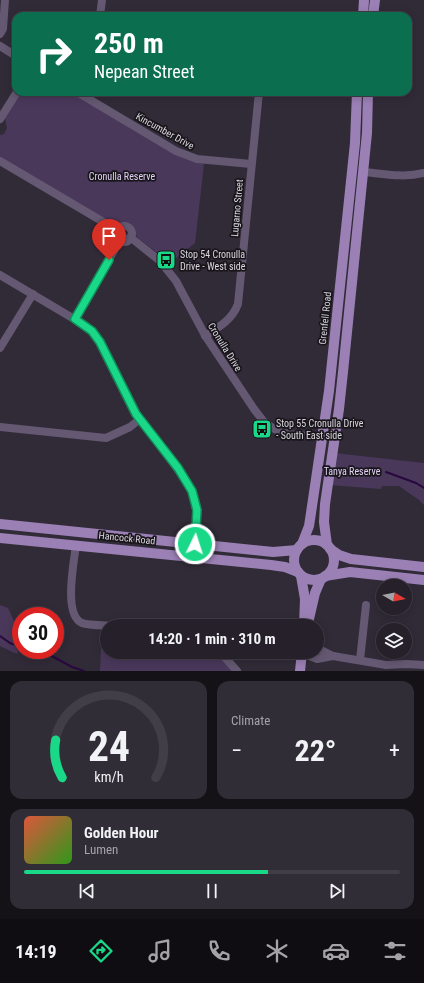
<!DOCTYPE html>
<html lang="en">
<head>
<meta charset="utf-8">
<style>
  :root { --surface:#25202a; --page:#312d36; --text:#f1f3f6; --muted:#a3a3a8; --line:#423e47; --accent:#19d989 }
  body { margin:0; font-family:"Roboto Condensed",sans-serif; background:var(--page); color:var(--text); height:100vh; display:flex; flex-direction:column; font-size:15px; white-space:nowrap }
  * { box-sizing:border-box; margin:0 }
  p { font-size:13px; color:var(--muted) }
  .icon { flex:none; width:22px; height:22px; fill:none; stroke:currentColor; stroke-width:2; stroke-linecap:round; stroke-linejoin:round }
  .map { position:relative; height:671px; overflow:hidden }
  .drawer { display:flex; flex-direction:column; gap:10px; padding:10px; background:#141217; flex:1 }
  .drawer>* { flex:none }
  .hud { position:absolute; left:12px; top:12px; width:400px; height:84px; border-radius:12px; box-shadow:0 2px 10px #0003,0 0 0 1px var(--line); background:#0b6e4f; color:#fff; overflow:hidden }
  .needle { width:26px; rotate:99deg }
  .tools { position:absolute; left:376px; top:579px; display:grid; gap:8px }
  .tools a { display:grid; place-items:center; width:36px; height:36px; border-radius:50%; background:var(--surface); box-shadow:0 2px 10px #0003,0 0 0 1px var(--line); font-size:20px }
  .speed { position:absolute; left:12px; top:607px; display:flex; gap:8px; font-size:20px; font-weight:700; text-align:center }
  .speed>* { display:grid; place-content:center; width:52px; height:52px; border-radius:50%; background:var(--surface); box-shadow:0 2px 10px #0003,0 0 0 1px var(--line); line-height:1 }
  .speed .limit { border:6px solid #d22; background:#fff; color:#111 }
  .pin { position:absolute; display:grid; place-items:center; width:34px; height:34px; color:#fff; margin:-41px -17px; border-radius:50% 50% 50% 0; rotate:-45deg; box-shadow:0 0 4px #0007 }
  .pin .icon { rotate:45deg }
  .me { position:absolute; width:44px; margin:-22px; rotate:4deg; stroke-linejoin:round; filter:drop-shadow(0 0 3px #0008) }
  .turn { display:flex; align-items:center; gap:14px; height:84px; padding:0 16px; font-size:18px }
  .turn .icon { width:52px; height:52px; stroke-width:2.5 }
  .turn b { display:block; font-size:28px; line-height:34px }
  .big { font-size:30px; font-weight:700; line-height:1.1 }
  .drawer .tile { flex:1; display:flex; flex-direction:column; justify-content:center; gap:6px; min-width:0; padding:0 14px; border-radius:12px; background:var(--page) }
  .drawer .dial { align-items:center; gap:0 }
  .dial svg { height:104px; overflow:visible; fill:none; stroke:var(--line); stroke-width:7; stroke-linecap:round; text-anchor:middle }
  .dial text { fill:var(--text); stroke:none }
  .song { display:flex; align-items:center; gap:12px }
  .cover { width:48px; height:48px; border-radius:6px; background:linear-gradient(135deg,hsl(10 70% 55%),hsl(110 70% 35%)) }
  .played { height:4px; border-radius:2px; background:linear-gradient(90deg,var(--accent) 65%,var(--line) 65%) }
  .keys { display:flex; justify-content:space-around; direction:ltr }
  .heat { display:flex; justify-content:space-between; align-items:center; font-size:22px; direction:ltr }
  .drawer .tiles { flex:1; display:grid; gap:10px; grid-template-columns:1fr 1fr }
  .tile:last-child { grid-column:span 2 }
  .trip { position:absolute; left:100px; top:619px; width:224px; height:40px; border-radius:20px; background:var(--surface); box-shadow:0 2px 10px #0003,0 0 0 1px var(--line); font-weight:700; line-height:40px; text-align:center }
  .menu { display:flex; height:64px; justify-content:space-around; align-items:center; background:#0f0d11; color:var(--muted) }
  .menu .icon { width:28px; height:28px }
  .menu .on { color:var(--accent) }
  .menu b { font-size:18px; color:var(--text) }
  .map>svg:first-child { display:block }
  .green { fill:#4a385b }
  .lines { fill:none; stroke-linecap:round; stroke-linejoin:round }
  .stream { stroke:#28083e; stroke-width:2 }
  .minor { stroke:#655872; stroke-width:8 }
  .major { stroke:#9b80b5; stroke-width:10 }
  .route-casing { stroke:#108d59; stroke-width:10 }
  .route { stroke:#19d989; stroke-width:7 }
  .labels { text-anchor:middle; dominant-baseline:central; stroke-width:3.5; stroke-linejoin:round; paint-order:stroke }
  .street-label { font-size:10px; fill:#dbd7df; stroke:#18151b }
  .park-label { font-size:10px; fill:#e2d1f4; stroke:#18151b }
  .poi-label { font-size:10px; fill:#dbd7df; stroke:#18151b; text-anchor:start }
</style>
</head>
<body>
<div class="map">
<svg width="424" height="671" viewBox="0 0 424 671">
  <rect width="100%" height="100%" fill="#312b38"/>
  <!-- green -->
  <g class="green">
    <path d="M 21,92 L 72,92 L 180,156 L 195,162 L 204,164 L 195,243 L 168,265 L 156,252 L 138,238 L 130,226 L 124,223 L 111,223 L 1,158 L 0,156 L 0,135 L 4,134 L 7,128 L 5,118 Z"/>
    <path d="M 334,453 L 424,463 L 424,505 L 419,500 L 399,486 L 382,486 L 381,489 L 329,485 Z"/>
    <path d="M 0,605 L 8,608 L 21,636 L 17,654 L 0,646 Z"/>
    <path d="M 102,627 L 107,628 L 107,652 L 216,652 L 233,671 L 100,671 Z"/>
  </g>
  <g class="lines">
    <!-- stream -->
    <g class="stream">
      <path d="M 386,472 L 416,483 L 424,488"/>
      <path d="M 0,636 L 10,643 L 21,647"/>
      <path d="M 28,650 L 50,655 L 72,667 L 84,671"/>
    </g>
    <!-- minor -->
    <g class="minor">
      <path d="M 100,16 L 102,0"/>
      <path d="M 0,34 L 3,29 L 5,0"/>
      <path d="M 0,46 L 16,56"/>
      <path d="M 77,92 L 176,151 L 197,159 L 251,164"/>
      <path d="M 0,119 L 17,92"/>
      <path d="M 0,161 L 117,230"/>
      <path d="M 364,172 C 384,174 404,178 424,173"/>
      <circle cx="124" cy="234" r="8"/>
      <path d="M 130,237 L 160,261 L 176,281 L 206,337 L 254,409 L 264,422 L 279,432 L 296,435 L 322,437"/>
      <path d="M 0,275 L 86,326 L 92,331 L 100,342 L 136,414 L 186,480 C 199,503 197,519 195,544"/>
      <path d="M 75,319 L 120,240"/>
      <path d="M 205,336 C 219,327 232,320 238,304 L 259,92"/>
      <path d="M 0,348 L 33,294"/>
      <path d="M 0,427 L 106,438 L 130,427 L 140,419"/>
      <path d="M 76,545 C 74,562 63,615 82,623 C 89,626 109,625 117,626"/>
      <path d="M 317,650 L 323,651 L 333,656 L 386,665 L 406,664 L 424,665"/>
      <path d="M 220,652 L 237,671"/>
      <path d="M 302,653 L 317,659 L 333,656"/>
      <path d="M 360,660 L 366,605"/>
    </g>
    <!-- major -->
    <g class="major">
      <path d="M 363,16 L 364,0"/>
      <path d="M 373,16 L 375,0"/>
      <path d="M 0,524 L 273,552 L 297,550"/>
      <path d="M 0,538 L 271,565 L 285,567 L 298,572"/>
      <circle cx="314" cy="560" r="20"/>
      <path d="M 302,544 L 309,526 L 311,513 L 329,391 L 355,143 L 357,92"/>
      <path d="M 327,545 L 324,522 L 325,504 L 339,409 L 343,372 L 367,133 L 368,92"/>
      <path d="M 330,549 L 339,555 L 351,559 L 424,567"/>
      <path d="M 301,576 L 305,599 L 304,626"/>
      <path d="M 325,576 L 350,572 L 424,580"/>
      <path d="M 308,623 L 315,593 L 321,579"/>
      <path d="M 300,671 L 302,652"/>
    </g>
  </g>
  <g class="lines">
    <!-- route casing -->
    <g class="route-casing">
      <path id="route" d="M 109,260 L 75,319 L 92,331 L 100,342 L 136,414 L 178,468 L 192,491 L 197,510 L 195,544"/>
    </g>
    <!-- route -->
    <use href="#route" class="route"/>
  </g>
  <!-- icons -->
  <defs>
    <g id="bus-square" transform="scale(1)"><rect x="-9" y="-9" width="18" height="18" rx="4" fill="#19d989" stroke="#18151b"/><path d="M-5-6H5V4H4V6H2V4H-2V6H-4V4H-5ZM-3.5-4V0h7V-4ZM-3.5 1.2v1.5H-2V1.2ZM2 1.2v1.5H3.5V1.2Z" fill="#111"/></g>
  </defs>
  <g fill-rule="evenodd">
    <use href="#bus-square" x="166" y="260"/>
    <use href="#bus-square" x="262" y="429"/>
  </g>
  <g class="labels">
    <!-- street labels -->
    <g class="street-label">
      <text transform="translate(165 131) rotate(29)">Kincumber Drive</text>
      <text transform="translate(237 208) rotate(-85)">Lugarno Street</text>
      <text transform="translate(325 318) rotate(-84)">Grenfell Road</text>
      <text transform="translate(225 347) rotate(58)">Cronulla Drive</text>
      <text transform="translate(127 538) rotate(6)">Hancock Road</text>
    </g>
    <!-- park labels -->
    <g class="park-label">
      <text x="122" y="176">Cronulla Reserve</text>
      <text x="352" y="471">Tanya Reserve</text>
    </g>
    <!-- poi labels -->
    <g class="poi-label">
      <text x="180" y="254">Stop 54 Cronulla<tspan x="180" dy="12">Drive - West side</tspan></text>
      <text x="276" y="423">Stop 55 Cronulla Drive<tspan x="276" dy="12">- South East side</tspan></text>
    </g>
  </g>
</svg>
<div class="tools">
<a><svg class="needle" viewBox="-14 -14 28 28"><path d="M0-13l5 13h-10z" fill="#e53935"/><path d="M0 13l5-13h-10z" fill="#a3a3a8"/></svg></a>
<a><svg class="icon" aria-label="layers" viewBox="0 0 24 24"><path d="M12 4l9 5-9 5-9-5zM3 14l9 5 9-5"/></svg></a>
</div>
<div class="speed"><div class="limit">30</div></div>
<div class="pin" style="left:109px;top:260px;background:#d93025"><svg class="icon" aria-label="arrive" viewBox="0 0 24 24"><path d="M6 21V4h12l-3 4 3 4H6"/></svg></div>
<svg class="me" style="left:195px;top:544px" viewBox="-20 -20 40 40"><circle r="17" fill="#19d989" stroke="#fff" stroke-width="3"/><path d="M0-11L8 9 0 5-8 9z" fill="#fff"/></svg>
<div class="trip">14:20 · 1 min · 310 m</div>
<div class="hud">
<div class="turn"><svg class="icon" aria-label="right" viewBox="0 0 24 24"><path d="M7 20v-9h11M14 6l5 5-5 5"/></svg><div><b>250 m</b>Nepean Street</div></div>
</div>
</div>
<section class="drawer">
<div class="tiles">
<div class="tile dial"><svg viewBox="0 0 100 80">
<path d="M14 69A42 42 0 1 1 86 69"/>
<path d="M14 69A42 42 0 0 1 9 40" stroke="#19d989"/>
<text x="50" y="56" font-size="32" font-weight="700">24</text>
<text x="50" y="72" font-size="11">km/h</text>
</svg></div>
<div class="tile"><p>Climate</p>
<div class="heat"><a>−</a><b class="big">22°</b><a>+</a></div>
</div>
<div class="tile">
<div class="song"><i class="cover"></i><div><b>Golden Hour</b><p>Lumen</p></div></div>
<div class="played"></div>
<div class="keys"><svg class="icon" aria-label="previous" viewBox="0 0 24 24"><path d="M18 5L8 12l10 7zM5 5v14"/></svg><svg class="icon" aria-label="pause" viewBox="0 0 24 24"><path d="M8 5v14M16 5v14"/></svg><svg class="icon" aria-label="next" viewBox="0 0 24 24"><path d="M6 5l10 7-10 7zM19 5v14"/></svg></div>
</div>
</div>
</section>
<nav class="menu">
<b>14:19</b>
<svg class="icon on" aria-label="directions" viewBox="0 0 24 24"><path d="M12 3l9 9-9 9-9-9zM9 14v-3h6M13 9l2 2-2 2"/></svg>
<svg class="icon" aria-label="music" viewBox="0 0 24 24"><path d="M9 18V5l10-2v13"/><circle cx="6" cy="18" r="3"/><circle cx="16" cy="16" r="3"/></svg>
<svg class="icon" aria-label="phone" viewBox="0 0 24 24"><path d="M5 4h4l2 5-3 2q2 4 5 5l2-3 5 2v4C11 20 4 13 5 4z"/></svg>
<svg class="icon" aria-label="climate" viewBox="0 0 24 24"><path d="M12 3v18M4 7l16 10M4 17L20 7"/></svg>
<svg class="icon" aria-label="car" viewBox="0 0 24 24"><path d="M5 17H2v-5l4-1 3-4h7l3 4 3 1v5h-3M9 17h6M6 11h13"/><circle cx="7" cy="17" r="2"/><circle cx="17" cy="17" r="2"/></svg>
<svg class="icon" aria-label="filters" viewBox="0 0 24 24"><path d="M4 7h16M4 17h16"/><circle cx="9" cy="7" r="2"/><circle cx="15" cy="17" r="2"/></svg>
</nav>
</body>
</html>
